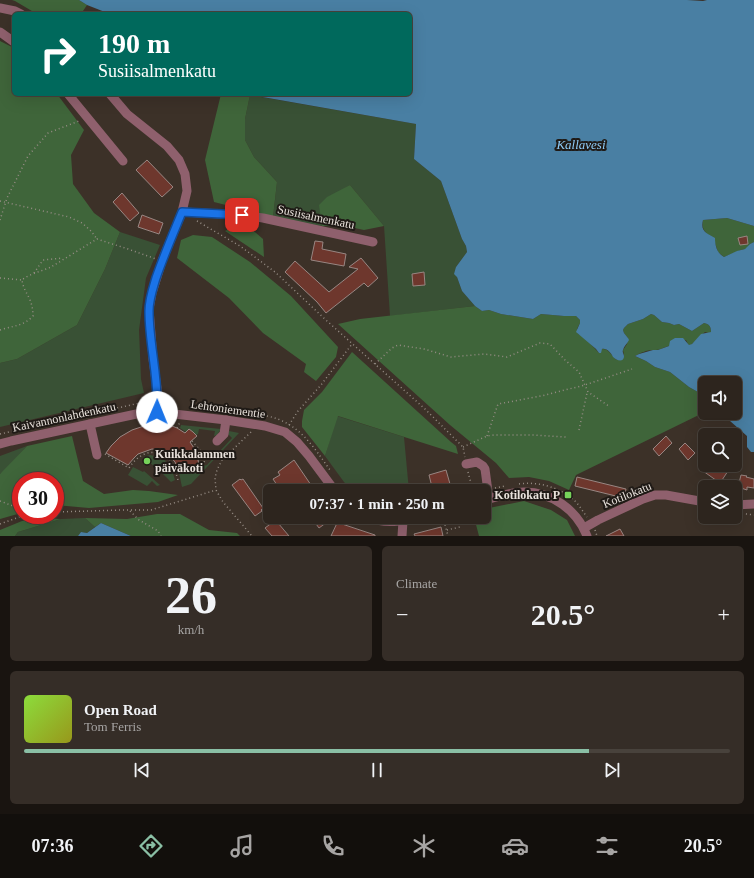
<!DOCTYPE html>
<html lang="en">
<head>
<meta charset="utf-8">
<style>
  :root { --surface:#2d251e; --page:#352d27; --text:#f1f3f6; --muted:#a7a5a4; --line:#48423c; --accent:#8abfa5 }
  body { margin:0; font-family:Georgia,serif; background:var(--page); color:var(--text); height:100vh; display:flex; flex-direction:column; font-size:15px; white-space:nowrap }
  * { box-sizing:border-box; margin:0 }
  p { font-size:13px; color:var(--muted) }
  .icon { flex:none; width:22px; height:22px; fill:none; stroke:currentColor; stroke-width:2; stroke-linecap:round; stroke-linejoin:round }
  .map { position:relative; height:536px; overflow:hidden }
  .panel { display:flex; flex-direction:column; gap:10px; padding:10px; background:#191410; flex:1 }
  .panel>* { flex:none }
  .hud { position:absolute; left:12px; top:12px; width:400px; height:84px; border-radius:6px; box-shadow:0 4px 16px #0002,0 0 0 1px var(--line); background:#00695c; color:#fff; overflow:hidden }
  .controls { position:absolute; left:698px; top:376px; display:grid; gap:8px }
  .controls a { display:grid; place-items:center; width:44px; height:44px; border-radius:6px; background:var(--surface); box-shadow:0 4px 16px #0002,0 0 0 1px var(--line); font-size:20px }
  .speed { position:absolute; left:12px; top:472px; display:flex; gap:8px; font-size:20px; font-weight:700; text-align:center }
  .speed>* { display:grid; place-content:center; width:52px; height:52px; border-radius:50%; background:var(--surface); box-shadow:0 4px 16px #0002,0 0 0 1px var(--line); line-height:1 }
  .speed .limit { border:6px solid #d22; background:#fff; color:#111 }
  .pin { position:absolute; display:grid; place-items:center; width:34px; height:34px; color:#fff; margin:-17px; border-radius:8px; box-shadow:0 2px 6px #0006 }
  .me { position:absolute; width:44px; margin:-22px; rotate:1deg; stroke-linejoin:round; filter:drop-shadow(0 0 3px #0008) }
  .turn { display:flex; align-items:center; gap:14px; height:84px; padding:0 20px; font-size:18px }
  .turn .icon { width:52px; height:52px; stroke-width:2.5 }
  .turn b { display:block; font-size:28px; line-height:34px }
  .big { font-size:30px; font-weight:700; line-height:1.1 }
  .panel .card { flex:1; display:flex; flex-direction:column; justify-content:center; gap:6px; min-width:0; padding:0 14px; border-radius:6px; background:var(--page) }
  .panel .dial { align-items:center; gap:0 }
  .dial b { font-size:52px; line-height:1 }
  .song { display:flex; align-items:center; gap:12px }
  .cover { width:48px; height:48px; border-radius:6px; background:linear-gradient(135deg,hsl(90 70% 55%),hsl(60 70% 35%)) }
  .played { height:4px; border-radius:2px; background:linear-gradient(90deg,var(--accent) 80%,var(--line) 80%) }
  .keys { display:flex; justify-content:space-around; direction:ltr }
  .heat { display:flex; justify-content:space-between; align-items:center; font-size:22px; direction:ltr }
  .panel .tiles { flex:1; display:grid; gap:10px; grid-template-columns:1fr 1fr }
  .card:last-child { grid-column:span 2 }
  .trip { position:absolute; left:263px; top:484px; width:228px; height:40px; border-radius:6px; background:var(--surface); box-shadow:0 4px 16px #0002,0 0 0 1px var(--line); font-weight:700; line-height:40px; text-align:center }
  .dock { display:flex; height:64px; justify-content:space-around; align-items:center; background:#120f0c; color:var(--muted) }
  .dock .icon { width:28px; height:28px }
  .dock .selected { color:var(--accent) }
  .dock b { font-size:18px; color:var(--text) }
  .map>svg:first-child { display:block }
  .green { fill:#395135 }
  .forest { fill:#3f653a }
  .water { fill:#497fa3 }
  .building { fill:#6e372d; stroke:#988682 }
  .lines { fill:none; stroke-linecap:round; stroke-linejoin:round }
  .path { stroke:#968d85; stroke-width:1.5; stroke-dasharray:1 3; stroke-linecap:butt }
  .minor { stroke:#8f606d; stroke-width:9 }
  .route-casing { stroke:#114b97; stroke-width:10 }
  .route { stroke:#1a73e8; stroke-width:7 }
  .poi-dot { fill:#76d25a; stroke:#1f1a16; stroke-width:1.5 }
  .labels { text-anchor:middle; dominant-baseline:central; stroke-width:4; stroke-linejoin:round; paint-order:stroke }
  .street-label { font-size:12px; fill:#e9e2dc; stroke:#1f1a16 }
  .poi-label { font-size:12px; font-weight:bold; fill:#e9e2dc; stroke:#1f1a16; text-anchor:start }
  .water-label { font-size:13px; font-style:italic; fill:#8ecbf7; stroke:#1f1a16 }
</style>
</head>
<body>
<div class="map">
<svg width="754" height="536" viewBox="0 0 754 536">
  <rect width="100%" height="100%" fill="#3c3128"/>
  <!-- green -->
  <g class="green">
    <path d="M 250,95 L 416,124 L 414,159 L 441,181 L 462,239 L 466,246 L 467,252 L 456,267 L 457,277 L 462,291 L 475,306 L 390,316 L 384,226 L 350,185 L 320,205 L 322,226 L 311,225 L 273,217 L 277,182 L 254,157 L 245,140 L 245,119 Z"/>
    <path d="M 120,232 L 160,245 L 146,278 L 139,330 L 141,379 L 144,393 L 0,427 L 0,363 L 17,359 L 77,325 L 105,269 Z"/>
    <path d="M 337,416 L 404,437 L 409,491 L 353,491 L 344,482 L 325,456 Z"/>
    <path d="M 181,425 L 221,429 L 217,435 L 214,436 L 215,431 L 199,429 L 198,434 L 196,435 L 189,429 L 186,432 L 180,428 Z"/>
    <path d="M 229,431 L 239,433 L 191,484 L 182,487 L 179,473 L 207,465 L 232,438 L 228,434 Z"/>
    <path d="M 27,446 L 4,471 L 0,474 L 0,456 Z"/>
    <path d="M 150,455 L 159,457 L 166,461 L 158,470 L 144,457 Z"/>
    <path d="M 169,464 L 171,467 L 175,480 L 171,482 L 160,471 Z"/>
    <path d="M 133,467 L 143,472 L 144,471 L 160,485 L 157,486 L 152,481 L 147,486 L 128,475 Z"/>
    <path d="M 85,518 L 95,527 L 87,533 L 81,532 L 78,536 L 15,536 L 18,532 L 61,519 Z"/>
  </g>
  <!-- forest -->
  <g class="forest">
    <path d="M 12,0 L 79,0 L 87,5 L 81,14 L 37,14 L 15,1 Z"/>
    <path d="M 0,41 L 14,48 L 14,94 L 57,94 L 84,130 L 71,155 L 73,184 L 94,213 L 120,232 L 105,269 L 77,325 L 17,359 L 0,363 Z"/>
    <path d="M 221,94 L 250,95 L 245,119 L 245,140 L 254,157 L 277,182 L 273,217 L 214,202 L 205,160 Z"/>
    <path d="M 350,185 L 384,226 L 364,230 L 345,226 L 322,226 L 319,205 L 327,197 Z"/>
    <path d="M 727,218 L 754,226 L 754,242 L 750,244 L 747,248 L 745,249 L 741,250 L 724,257 L 718,252 L 713,237 C 705,234 701,228 703,220 Z"/>
    <path d="M 240,224 L 249,227 L 263,239 L 264,257 L 225,231 Z"/>
    <path d="M 193,235 L 212,237 L 250,262 L 291,296 L 338,347 L 336,357 L 316,381 L 304,372 L 306,364 L 263,333 L 229,298 L 177,258 L 181,240 Z"/>
    <path d="M 475,306 L 482,311 L 489,310 L 501,314 L 533,319 L 541,314 L 564,316 L 576,316 L 580,320 L 580,323 L 577,329 L 578,334 L 582,335 L 599,353 L 602,349 C 609,348 612,357 617,360 L 624,355 L 623,350 L 627,344 L 628,338 L 624,333 L 623,330 L 624,328 L 628,324 L 643,319 L 651,314 L 654,315 L 662,322 L 669,323 L 674,325 L 679,324 L 692,331 L 704,323 C 709,324 711,326 711,332 L 709,333 L 705,332 L 692,344 L 689,346 L 686,340 L 663,348 C 659,350 657,350 653,350 C 647,350 640,353 635,356 L 637,357 L 646,361 L 655,367 L 670,372 L 689,387 L 705,396 L 705,412 L 576,475 L 569,490 L 549,481 L 529,477 L 509,478 L 496,463 L 450,425 L 338,324 L 360,319 Z"/>
    <path d="M 352,352 L 451,442 L 456,446 L 458,454 L 338,416 L 325,456 L 302,427 L 302,421 L 304,410 L 322,392 Z"/>
    <path d="M 72,436 L 83,481 L 104,494 L 133,490 L 149,491 L 178,495 L 158,502 L 89,508 L 55,505 L 55,481 L 21,481 L 21,513 L 0,519 L 0,474 L 27,446 Z"/>
    <path d="M 524,501 L 551,510 L 567,520 L 575,536 L 479,536 L 474,517 L 484,517 L 484,509 Z"/>
    <path d="M 157,514 L 180,514 L 209,530 L 237,533 L 240,536 L 131,536 L 101,523 L 95,527 L 85,518 L 127,519 Z"/>
    <path d="M 40,518 L 61,519 L 18,532 L 15,536 L 0,536 L 0,530 L 22,521 Z"/>
  </g>
  <!-- water -->
  <g class="water">
    <path d="M 79,0 L 687,0 L 703,1 L 707,0 L 754,0 L 754,226 L 727,218 L 703,220 C 700,232 707,233 715,238 C 715,246 717,253 724,257 L 737,251 L 745,249 L 750,244 L 754,242 L 754,452 L 751,452 L 747,447 L 747,436 L 721,413 L 735,413 L 735,383 L 705,383 L 705,396 L 689,387 L 670,372 L 655,367 L 646,361 L 635,356 L 639,354 L 653,350 L 658,350 L 669,346 L 670,341 L 675,338 L 683,338 L 689,345 L 692,344 L 701,334 L 711,332 C 711,326 709,324 704,323 L 692,331 L 679,324 L 674,325 L 669,323 L 662,322 L 654,315 L 651,314 L 643,319 L 628,324 L 624,328 L 623,330 L 624,333 L 628,338 L 629,340 C 627,344 624,346 623,350 C 622,353 624,353 624,357 C 623,363 616,360 613,357 C 611,353 607,348 602,349 L 601,353 L 599,353 L 596,349 L 576,332 L 580,323 L 580,320 L 576,316 L 564,316 L 541,314 L 533,319 L 501,314 L 489,310 L 482,311 L 475,306 L 462,291 L 457,277 L 454,274 L 456,267 L 467,252 L 466,246 L 462,239 L 441,181 L 414,159 L 416,124 L 246,94 L 410,94 L 410,14 L 110,14 L 87,5 Z"/>
    <path d="M 101,523 L 131,536 L 78,536 L 81,532 L 87,533 Z"/>
  </g>
  <!-- building -->
  <g class="building">
    <path d="M 147,160 L 173,187 L 162,197 L 136,170 Z"/>
    <path d="M 122,193 L 139,213 L 130,221 L 113,202 Z"/>
    <path d="M 142,215 L 163,223 L 159,234 L 138,227 Z"/>
    <path d="M 747,236 L 748,244 L 740,245 L 738,238 Z"/>
    <path d="M 315,241 L 323,242 L 322,249 L 346,254 L 344,266 L 311,260 Z"/>
    <path d="M 361,258 L 378,278 L 368,287 L 364,283 L 326,313 L 317,302 L 285,272 L 295,261 L 329,292 L 358,269 L 349,267 Z"/>
    <path d="M 424,272 L 425,285 L 413,286 L 412,274 Z"/>
    <path d="M 144,423 L 172,426 L 177,428 L 185,433 L 189,429 L 193,432 L 197,436 L 190,442 L 198,454 L 200,459 L 198,460 L 199,465 L 179,471 L 175,462 L 168,454 L 160,450 L 152,449 L 138,454 L 134,458 L 128,465 L 106,453 L 111,446 L 120,437 L 132,430 L 144,426 Z"/>
    <path d="M 666,436 L 672,443 L 659,456 L 653,449 Z"/>
    <path d="M 685,443 L 695,453 L 688,460 L 679,449 Z"/>
    <path d="M 294,460 L 311,485 L 302,491 L 294,491 L 290,485 L 282,491 L 281,491 L 273,479 L 280,475 L 278,472 Z"/>
    <path d="M 708,465 L 732,465 L 720,483 L 703,471 Z"/>
    <path d="M 446,470 L 452,491 L 433,491 L 429,475 Z"/>
    <path d="M 741,475 L 747,476 L 746,477 L 754,479 L 754,488 L 747,487 L 747,490 L 738,487 Z"/>
    <path d="M 577,477 L 626,489 L 624,498 L 575,486 Z"/>
    <path d="M 240,479 L 241,480 L 243,479 L 263,508 L 261,510 L 262,511 L 255,516 L 232,485 Z"/>
    <path d="M 311,517 L 334,517 L 319,528 Z"/>
    <path d="M 338,521 L 343,523 L 342,524 L 375,535 L 375,536 L 331,536 Z"/>
    <path d="M 273,522 L 276,525 L 278,523 L 289,536 L 272,536 L 265,528 Z"/>
    <path d="M 441,527 L 443,536 L 415,536 L 414,534 Z"/>
    <path d="M 620,529 L 624,536 L 606,536 Z"/>
  </g>
  <g class="lines">
    <!-- path -->
    <g class="path">
      <path d="M 0,201 L 69,217 L 82,223 L 91,231 L 97,239"/>
      <path d="M 0,220 L 7,198 L 28,156 L 48,133 L 79,121"/>
      <path d="M 197,221 L 240,246 L 275,272 L 327,321 L 425,409 L 463,447 L 465,457"/>
      <path d="M 34,273 L 43,260 L 63,258"/>
      <path d="M 0,278 L 22,280"/>
      <path d="M 0,330 C 12,326 24,326 33,316 C 33,310 32,305 30,300 C 27,293 23,288 22,280 C 29,274 42,271 51,267 C 66,258 82,248 97,239 L 128,249 L 156,259"/>
      <path d="M 375,364 L 392,348 L 398,345 L 424,349 L 451,357 L 484,354 L 507,357 L 540,343 L 550,344 L 565,360 L 579,372 L 588,392 L 610,407"/>
      <path d="M 165,401 L 172,405"/>
      <path d="M 140,403 L 149,400"/>
      <path d="M 239,413 C 248,414 258,414 267,416 C 298,422 313,446 330,470"/>
      <path d="M 289,425 L 298,411 L 321,385 L 352,344"/>
      <path d="M 177,428 L 180,422"/>
      <path d="M 579,430 L 587,393"/>
      <path d="M 251,432 L 222,460 L 217,470 L 215,478 L 216,490 L 223,502 L 252,536"/>
      <path d="M 0,434 L 140,403 L 140,406"/>
      <path d="M 487,436 L 498,404 L 541,396 L 585,385 L 632,369"/>
      <path d="M 463,447 L 487,436 L 494,435 L 534,435 L 566,437"/>
      <path d="M 105,454 L 129,468 C 147,441 171,452 178,480"/>
      <path d="M 176,472 L 205,464 L 200,450 L 192,441"/>
      <path d="M 468,472 L 473,491"/>
      <path d="M 519,484 C 539,481 561,488 575,501 C 580,506 583,512 587,517"/>
      <path d="M 342,486 L 346,491"/>
      <path d="M 495,488 L 505,486"/>
      <path d="M 0,501 L 21,509"/>
      <path d="M 130,511 L 139,520 L 158,531 L 161,536"/>
      <path d="M 55,512 L 122,510 L 151,510 L 216,490"/>
      <path d="M 738,513 L 754,515"/>
      <path d="M 443,517 L 448,536"/>
      <path d="M 0,524 L 25,515"/>
      <path d="M 447,530 L 460,527"/>
      <path d="M 595,530 L 597,536"/>
    </g>
    <!-- minor -->
    <g class="minor">
      <path d="M 0,8 L 15,11 L 21,14"/>
      <path d="M 0,32 L 14,42"/>
      <path d="M 68,94 L 123,161"/>
      <path d="M 110,94 L 127,114 L 167,146 L 179,160 L 185,174 L 187,191 L 182,212 L 162,261 L 152,293 L 149,309 L 153,359 L 157,388 L 157,412"/>
      <path d="M 182,212 L 242,215 L 263,218 L 373,242"/>
      <path d="M 90,424 L 97,455"/>
      <path d="M 217,441 L 224,434 L 226,420"/>
      <path d="M 0,444 L 11,441 L 141,413 L 157,412 L 226,420 L 265,426 L 285,432 L 297,442 L 309,456 L 335,491"/>
      <path d="M 466,464 L 477,462 L 483,466 L 485,469 L 489,499"/>
      <path d="M 484,500 C 497,497 511,492 524,492 C 552,492 577,510 587,536"/>
      <path d="M 735,505 L 754,504"/>
      <path d="M 368,517 C 385,525 403,521 421,517"/>
      <path d="M 584,528 L 598,520 L 643,499 L 655,495 L 666,495 L 705,502"/>
      <path d="M 402,536 L 403,521"/>
    </g>
  </g>
  <g class="lines">
    <!-- route casing -->
    <g class="route-casing">
      <path id="route" d="M 157,412 C 159,378 149,345 149,311 C 149,299 153,288 156,278 C 164,255 173,234 182,212 L 242,215"/>
    </g>
    <!-- route -->
    <use href="#route" class="route"/>
  </g>
  <!-- markers -->
  <g class="poi-dot">
    <circle cx="147" cy="461" r="4"/>
    <rect x="564" y="491" width="8" height="8" rx="2"/>
  </g>
  <g class="labels">
    <!-- street labels -->
    <g class="street-label">
      <text transform="translate(316 217) rotate(12)">Susiisalmenkatu</text>
      <text transform="translate(228 409) rotate(8)">Lehtoniementie</text>
      <text transform="translate(64 417) rotate(-12)">Kaivannonlahdenkatu</text>
      <text transform="translate(627 495) rotate(-22)">Kotilokatu</text>
    </g>
    <!-- poi labels -->
    <g class="poi-label">
      <text x="155" y="454">Kuikkalammen<tspan x="155" dy="14">päiväkoti</tspan></text>
      <text x="560" y="495" text-anchor="end">Kotilokatu P</text>
    </g>
    <!-- water labels -->
    <g class="water-label">
      <text x="581" y="144">Kallavesi</text>
    </g>
  </g>
</svg>
<div class="controls">
<a><svg class="icon" aria-label="sound" viewBox="0 0 24 24"><path d="M4 9h4l5-4v14l-5-4H4zM17 9q2 3 0 6"/></svg></a>
<a><svg class="icon" aria-label="search" viewBox="0 0 24 24"><circle cx="10" cy="10" r="6"/><path d="M15 15l6 6"/></svg></a>
<a><svg class="icon" aria-label="layers" viewBox="0 0 24 24"><path d="M12 4l9 5-9 5-9-5zM3 14l9 5 9-5"/></svg></a>
</div>
<div class="speed"><div class="limit">30</div></div>
<div class="pin" style="left:242px;top:215px;background:#d93025"><svg class="icon" aria-label="arrive" viewBox="0 0 24 24"><path d="M6 21V4h12l-3 4 3 4H6"/></svg></div>
<svg class="me" style="left:157px;top:412px" viewBox="-20 -20 40 40"><circle r="19" fill="#fff"/><path d="M0-13L10 11 0 6-10 11z" fill="#1a73e8"/></svg>
<div class="trip">07:37 · 1 min · 250 m</div>
<div class="hud">
<div class="turn"><svg class="icon" aria-label="right" viewBox="0 0 24 24"><path d="M7 20v-9h11M14 6l5 5-5 5"/></svg><div><b>190 m</b>Susiisalmenkatu</div></div>
</div>
</div>
<section class="panel">
<div class="tiles">
<div class="card dial"><b>26</b><p>km/h</p></div>
<div class="card"><p>Climate</p>
<div class="heat"><a>−</a><b class="big">20.5°</b><a>+</a></div>
</div>
<div class="card">
<div class="song"><i class="cover"></i><div><b>Open Road</b><p>Tom Ferris</p></div></div>
<div class="played"></div>
<div class="keys"><svg class="icon" aria-label="previous" viewBox="0 0 24 24"><path d="M18 5L8 12l10 7zM5 5v14"/></svg><svg class="icon" aria-label="pause" viewBox="0 0 24 24"><path d="M8 5v14M16 5v14"/></svg><svg class="icon" aria-label="next" viewBox="0 0 24 24"><path d="M6 5l10 7-10 7zM19 5v14"/></svg></div>
</div>
</div>
</section>
<nav class="dock">
<b>07:36</b>
<svg class="icon selected" aria-label="directions" viewBox="0 0 24 24"><path d="M12 3l9 9-9 9-9-9zM9 14v-3h6M13 9l2 2-2 2"/></svg>
<svg class="icon" aria-label="music" viewBox="0 0 24 24"><path d="M9 18V5l10-2v13"/><circle cx="6" cy="18" r="3"/><circle cx="16" cy="16" r="3"/></svg>
<svg class="icon" aria-label="phone" viewBox="0 0 24 24"><path d="M5 4h4l2 5-3 2q2 4 5 5l2-3 5 2v4C11 20 4 13 5 4z"/></svg>
<svg class="icon" aria-label="climate" viewBox="0 0 24 24"><path d="M12 3v18M4 7l16 10M4 17L20 7"/></svg>
<svg class="icon" aria-label="car" viewBox="0 0 24 24"><path d="M5 17H2v-5l4-1 3-4h7l3 4 3 1v5h-3M9 17h6M6 11h13"/><circle cx="7" cy="17" r="2"/><circle cx="17" cy="17" r="2"/></svg>
<svg class="icon" aria-label="filters" viewBox="0 0 24 24"><path d="M4 7h16M4 17h16"/><circle cx="9" cy="7" r="2"/><circle cx="15" cy="17" r="2"/></svg>
<b>20.5°</b>
</nav>
</body>
</html>
